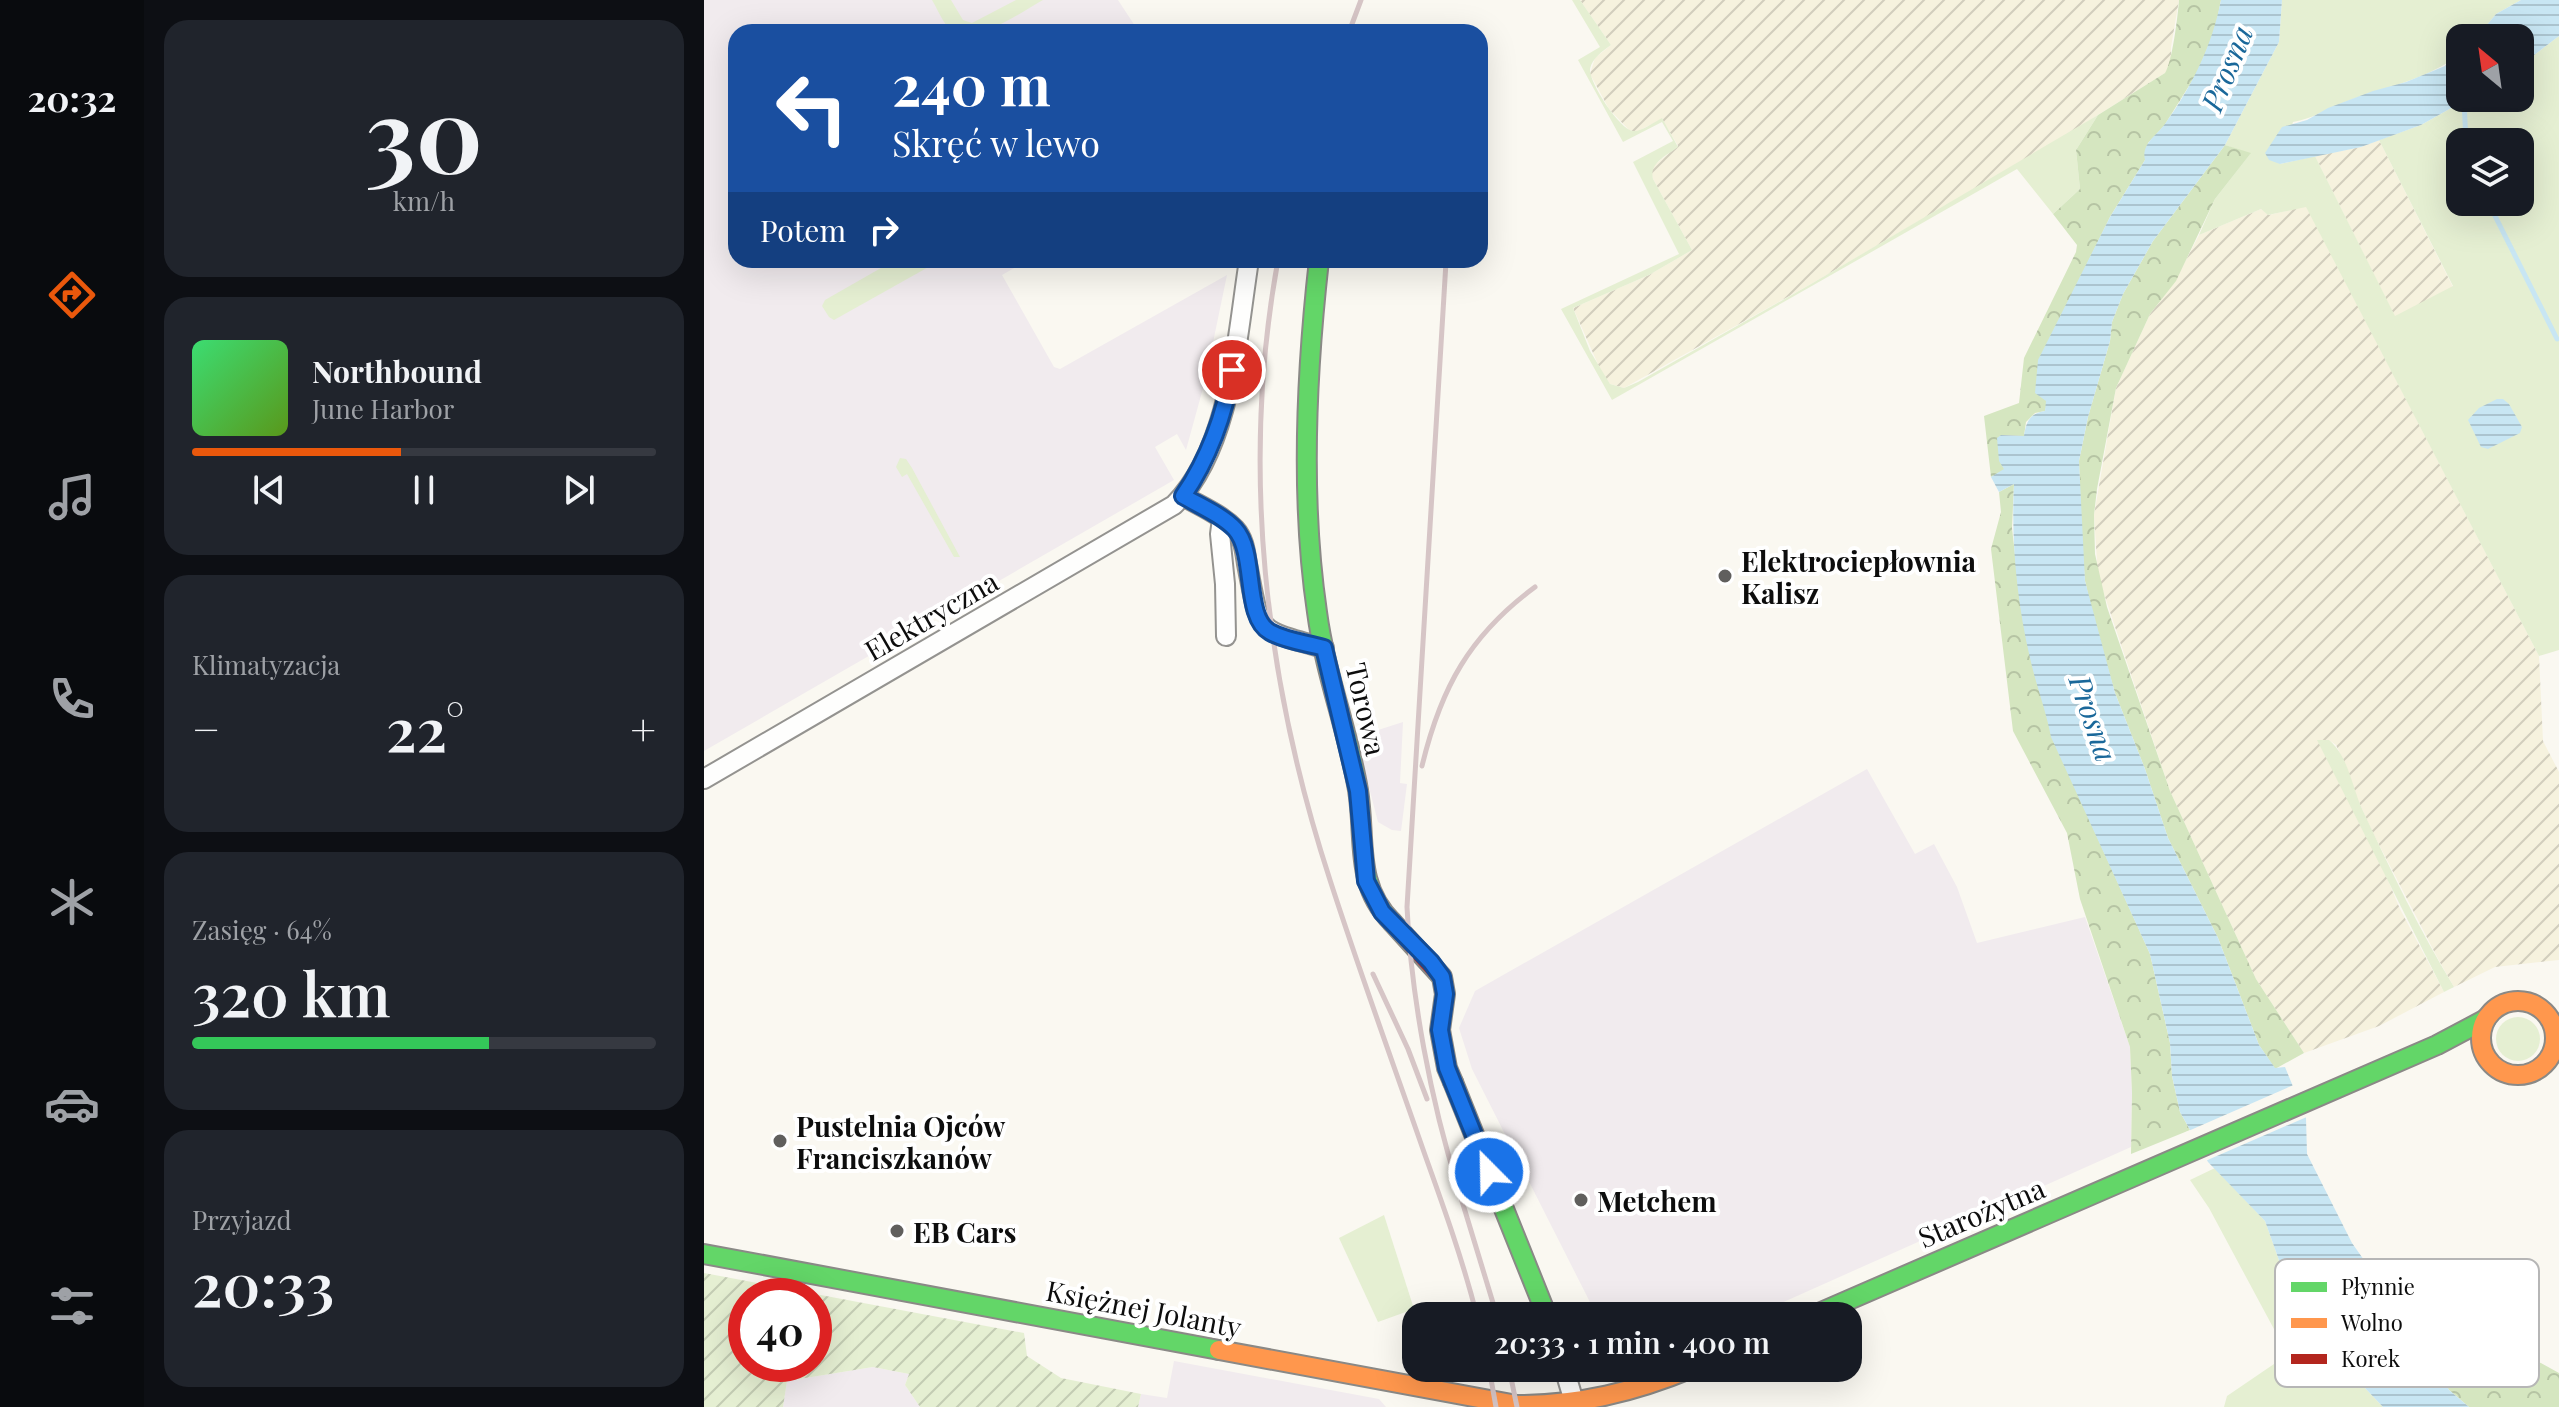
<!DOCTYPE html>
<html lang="pl">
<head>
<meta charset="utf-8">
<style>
  :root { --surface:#171b24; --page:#20242c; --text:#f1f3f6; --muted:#9ea1a6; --line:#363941; --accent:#ea580c }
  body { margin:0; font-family:"Playfair Display",serif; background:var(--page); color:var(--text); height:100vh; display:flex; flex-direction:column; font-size:30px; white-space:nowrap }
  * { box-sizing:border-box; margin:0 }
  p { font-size:26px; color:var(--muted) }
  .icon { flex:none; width:44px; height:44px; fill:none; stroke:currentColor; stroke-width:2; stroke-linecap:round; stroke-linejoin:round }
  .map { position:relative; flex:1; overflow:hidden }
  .details { display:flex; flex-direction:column; gap:20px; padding:20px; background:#0d0f14; width:560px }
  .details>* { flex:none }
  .top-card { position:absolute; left:24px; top:24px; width:760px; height:244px; border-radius:24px; box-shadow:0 8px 32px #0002; background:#1a4fa0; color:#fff; overflow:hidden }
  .needle { width:52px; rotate:331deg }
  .buttons { position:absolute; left:1742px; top:24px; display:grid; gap:16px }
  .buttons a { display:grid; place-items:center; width:88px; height:88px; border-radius:16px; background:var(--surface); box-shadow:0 8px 32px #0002; font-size:40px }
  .speed { position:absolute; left:24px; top:1278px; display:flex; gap:16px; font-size:40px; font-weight:700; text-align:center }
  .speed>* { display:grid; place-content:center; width:104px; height:104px; border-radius:50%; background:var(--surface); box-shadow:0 8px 32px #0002; line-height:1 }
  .speed .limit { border:12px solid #d22; background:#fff; color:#111 }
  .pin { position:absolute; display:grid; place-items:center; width:68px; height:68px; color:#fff; margin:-34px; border:4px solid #fff; border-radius:50%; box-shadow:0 2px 8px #0007 }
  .me { position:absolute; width:88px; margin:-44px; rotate:337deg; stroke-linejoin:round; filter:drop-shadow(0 0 6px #0008) }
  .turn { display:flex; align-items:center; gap:28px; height:168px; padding:0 32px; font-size:36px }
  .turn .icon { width:104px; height:104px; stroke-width:2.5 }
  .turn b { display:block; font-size:56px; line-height:68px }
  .then { display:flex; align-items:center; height:76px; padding:0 32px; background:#0003; gap:16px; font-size:30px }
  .big { font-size:60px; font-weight:600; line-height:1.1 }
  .details .card { flex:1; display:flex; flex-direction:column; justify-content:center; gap:12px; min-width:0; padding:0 28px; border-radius:24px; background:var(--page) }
  .details .dial { align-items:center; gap:0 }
  .dial b { font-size:104px; line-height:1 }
  .song { display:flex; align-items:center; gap:24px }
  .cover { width:96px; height:96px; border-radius:12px; background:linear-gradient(135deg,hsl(140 70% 55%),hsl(90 70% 35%)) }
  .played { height:8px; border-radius:4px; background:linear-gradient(90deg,var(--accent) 45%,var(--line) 45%) }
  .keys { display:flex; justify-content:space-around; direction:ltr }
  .heat { display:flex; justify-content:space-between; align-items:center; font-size:44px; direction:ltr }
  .charge { height:12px; border-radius:6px; background:linear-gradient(90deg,#34c759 64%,var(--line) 0) }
  .trip { position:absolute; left:698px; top:1302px; width:460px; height:80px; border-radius:24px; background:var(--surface); box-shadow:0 8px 32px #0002; font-weight:600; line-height:80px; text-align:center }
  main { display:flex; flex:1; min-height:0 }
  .menu { display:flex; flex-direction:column; width:144px; justify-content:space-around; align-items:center; background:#090b0e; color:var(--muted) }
  .menu .icon { width:56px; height:56px }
  .menu .active { color:var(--accent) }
  .menu b { font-size:36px; color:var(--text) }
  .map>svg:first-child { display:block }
  .industrial { fill:#f1ebee }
  .farmland { fill:url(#farmland-furrows) }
  .grass { fill:#e5efd2; fill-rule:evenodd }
  .forest { fill:url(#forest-crowns) }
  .garden { fill:url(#garden-furrows); fill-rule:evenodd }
  .water { fill:url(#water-rules) }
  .pier { fill:#faf8f1 }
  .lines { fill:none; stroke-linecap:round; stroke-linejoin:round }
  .stream { stroke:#c8e6f3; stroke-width:5 }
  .street-casing { stroke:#949390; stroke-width:22 }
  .fast-casing { stroke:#8a8986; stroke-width:22 }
  .slow-casing { stroke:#8a8986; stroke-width:22 }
  .jam-casing { stroke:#8a8986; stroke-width:22 }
  .street { stroke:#fefefd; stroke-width:18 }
  .fast { stroke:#63d668; stroke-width:18 }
  .slow { stroke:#ff974d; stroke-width:18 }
  .jam { stroke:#b3261e; stroke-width:18 }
  .rail { stroke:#d6c5c6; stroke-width:5 }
  .route-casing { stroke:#114b97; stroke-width:20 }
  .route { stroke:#1a73e8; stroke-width:14 }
  .poi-dot { fill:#605f5d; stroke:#fff; stroke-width:3 }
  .labels { text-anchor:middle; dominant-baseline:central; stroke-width:8; stroke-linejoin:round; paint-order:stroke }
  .poi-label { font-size:28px; font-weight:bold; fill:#0d0d0d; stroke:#fff; text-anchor:start }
  .street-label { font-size:28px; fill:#0d0d0d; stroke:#fff }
  .water-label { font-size:30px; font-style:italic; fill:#1a689a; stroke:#fff }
  .key { fill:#fff; stroke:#b6b6b6; stroke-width:2 }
  .key-label { font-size:22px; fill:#0d0d0d }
</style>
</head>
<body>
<main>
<nav class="menu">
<b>20:32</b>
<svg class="icon active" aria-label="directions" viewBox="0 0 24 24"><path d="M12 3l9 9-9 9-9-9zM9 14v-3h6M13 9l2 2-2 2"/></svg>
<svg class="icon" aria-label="music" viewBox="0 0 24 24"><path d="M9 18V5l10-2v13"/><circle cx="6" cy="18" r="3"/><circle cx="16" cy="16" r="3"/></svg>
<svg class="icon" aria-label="phone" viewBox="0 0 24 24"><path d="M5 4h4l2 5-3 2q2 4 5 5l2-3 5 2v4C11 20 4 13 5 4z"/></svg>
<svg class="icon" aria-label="climate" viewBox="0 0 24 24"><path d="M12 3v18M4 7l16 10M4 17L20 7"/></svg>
<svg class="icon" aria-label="car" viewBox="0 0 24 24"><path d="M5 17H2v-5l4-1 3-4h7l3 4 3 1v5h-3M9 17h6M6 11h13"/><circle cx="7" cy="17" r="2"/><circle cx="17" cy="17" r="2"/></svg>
<svg class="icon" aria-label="filters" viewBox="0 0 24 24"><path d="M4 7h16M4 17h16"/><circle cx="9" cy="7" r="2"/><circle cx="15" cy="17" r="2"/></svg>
</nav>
<section class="details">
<div class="card dial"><b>30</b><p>km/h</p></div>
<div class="card">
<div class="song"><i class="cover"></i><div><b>Northbound</b><p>June Harbor</p></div></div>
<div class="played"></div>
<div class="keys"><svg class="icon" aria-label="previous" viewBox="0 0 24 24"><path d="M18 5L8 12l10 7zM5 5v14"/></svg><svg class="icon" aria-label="pause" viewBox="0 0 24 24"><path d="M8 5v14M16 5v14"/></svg><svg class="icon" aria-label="next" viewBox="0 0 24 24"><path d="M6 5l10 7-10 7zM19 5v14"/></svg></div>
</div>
<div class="card"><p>Klimatyzacja</p>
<div class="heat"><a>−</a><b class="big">22°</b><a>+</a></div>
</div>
<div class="card"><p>Zasięg · 64%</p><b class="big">320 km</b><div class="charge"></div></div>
<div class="card"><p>Przyjazd</p><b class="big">20:33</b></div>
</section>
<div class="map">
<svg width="1855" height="1407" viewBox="0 0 1855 1407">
  <defs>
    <pattern id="farmland-furrows" width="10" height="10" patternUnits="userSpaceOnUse" patternTransform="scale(2)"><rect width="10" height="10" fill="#f6f2de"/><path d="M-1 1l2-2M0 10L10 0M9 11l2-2" fill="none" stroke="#d2cebd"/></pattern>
    <pattern id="forest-crowns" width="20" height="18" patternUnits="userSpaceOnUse" patternTransform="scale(2)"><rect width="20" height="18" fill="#d5e6c0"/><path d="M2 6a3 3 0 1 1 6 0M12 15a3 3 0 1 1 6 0" fill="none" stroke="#b6c4a4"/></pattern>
    <pattern id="garden-furrows" width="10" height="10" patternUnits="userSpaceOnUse" patternTransform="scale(2)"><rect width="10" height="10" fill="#e5efd2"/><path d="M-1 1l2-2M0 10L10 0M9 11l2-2" fill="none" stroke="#c3ccb3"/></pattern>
    <pattern id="water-rules" width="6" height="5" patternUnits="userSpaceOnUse" patternTransform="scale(2)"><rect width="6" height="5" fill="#c8e6f3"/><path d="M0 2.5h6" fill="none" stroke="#abc4cf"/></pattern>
  </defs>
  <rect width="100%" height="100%" fill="#faf8f1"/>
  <!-- industrial -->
  <g class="industrial">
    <path d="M 0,0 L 414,0 L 435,32 L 32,32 L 32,260 L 324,260 L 298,275 L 350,367 L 356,369 L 523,275 L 501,381 L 482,450 L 473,434 L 451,447 L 470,480 L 0,751 Z"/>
    <path d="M 699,722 L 696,783 L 703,784 L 697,831 L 688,830 L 674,822 L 655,749 L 657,743 L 671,731 Z"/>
    <path d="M 1163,769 L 1211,854 L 1230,844 L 1253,887 L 1273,943 L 1381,917 L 1426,1047 L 1428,1093 L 1427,1147 L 1048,1316 L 893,1316 L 768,1069 L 755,1028 L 771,991 Z"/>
    <path d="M 470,1361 L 675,1399 L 682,1407 L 434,1407 L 437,1394 L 463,1398 Z"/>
    <path d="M 169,1367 L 205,1374 L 201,1385 L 216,1407 L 79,1407 L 83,1381 Z"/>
  </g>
  <!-- farmland -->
  <g class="farmland">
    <path d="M 876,0 L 1475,0 L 1467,47 L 1467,65 L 1461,73 L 1357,138 L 1107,284 L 920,388 L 906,384 L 897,371 L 869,308 L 945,275 L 988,250 L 949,179 L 947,172 L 949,166 L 974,146 L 958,119 L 932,132 L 925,130 L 905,109 L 886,74 L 891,58 L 907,45 Z"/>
    <path d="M 1675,140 L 1749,287 L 1691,317 L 1611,156 L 1657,147 Z"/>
    <path d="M 1602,206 L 1835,656 L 1839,741 L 1855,772 L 1855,960 L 1791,967 L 1750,987 L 1733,957 L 1670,835 L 1652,796 L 1642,766 L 1632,745 L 1625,740 L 1696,909 L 1740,992 L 1675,1026 L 1600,1053 L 1552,979 L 1466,791 L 1394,576 L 1390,515 L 1412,388 L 1446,314 L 1471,281 L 1495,235 L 1557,209 L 1565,215 Z"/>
  </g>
  <!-- grass -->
  <g class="grass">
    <path d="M 228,0 L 247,0 L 259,20 L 268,23 L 312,0 L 339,0 C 315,13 278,42 250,32 C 241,28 233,8 228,0 Z"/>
    <path d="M 868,0 L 876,0 L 907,45 C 899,51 888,58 886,69 C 885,82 915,129 929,131 C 937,132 950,122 958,118 L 974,147 C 962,156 945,163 949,179 L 988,250 L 945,275 L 869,308 L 886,351 L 906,384 L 920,388 L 934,382 L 1107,284 L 1394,115 L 1372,150 L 1376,189 L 1349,214 L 1313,169 L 908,400 L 857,309 L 975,254 L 929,162 L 969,141 L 958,122 L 919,142 L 874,60 L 896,47 Z"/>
    <path d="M 1578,0 L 1817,0 L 1792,14 L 1772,38 L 1756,38 L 1756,54 C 1723,80 1680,87 1641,102 C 1623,109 1608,119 1589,122 L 1576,164 L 1611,156 L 1691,316 L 1749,286 L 1675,140 L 1717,125 L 1765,98 L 1816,98 L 1816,66 L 1855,36 L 1855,650 L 1835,656 L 1602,207 L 1564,215 L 1557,209 L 1495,235 L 1511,199 L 1546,154 L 1521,145 L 1575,42 ZM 1756,142 L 1816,142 L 1816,202 L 1756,202 Z"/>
    <path d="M 191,260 L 237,260 L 130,320 L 125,317 L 118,306 L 121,300 Z"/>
    <path d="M 196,458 L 202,459 L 208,468 L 256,557 L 250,557 L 203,474 L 198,477 L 192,467 Z"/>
    <path d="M 1613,740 L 1625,740 C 1645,757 1648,788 1659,811 C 1687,871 1716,931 1750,987 L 1740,992 Z"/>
    <circle cx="1814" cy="1039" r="22"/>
    <path d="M 1511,1168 L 1561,1221 L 1581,1277 L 1592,1299 L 1611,1313 L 1625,1331 L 1642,1368 L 1679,1407 L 1520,1407 L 1523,1396 L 1570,1364 L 1578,1344 L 1505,1208 L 1486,1180 Z"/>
    <path d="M 680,1215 L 710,1309 L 674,1322 L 635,1238 Z"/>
  </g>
  <!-- forest -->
  <g class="forest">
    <path d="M 1475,0 L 1517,0 L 1511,30 L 1493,73 L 1460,126 L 1444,143 L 1441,160 L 1406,217 L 1380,270 L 1341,411 L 1331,413 L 1322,422 L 1320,436 L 1297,435 L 1300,470 L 1287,477 L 1280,416 L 1315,403 L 1320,358 L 1372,252 L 1373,245 L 1349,214 L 1376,189 L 1372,150 L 1394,115 L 1461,73 C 1468,63 1474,15 1475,0 Z"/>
    <path d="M 1521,145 L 1547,153 L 1511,199 L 1472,281 L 1446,314 L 1412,388 L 1393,489 L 1390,515 L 1391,554 L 1403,607 L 1466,791 L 1552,979 L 1600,1053 L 1571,1069 L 1555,1045 L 1514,938 L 1464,838 L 1441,769 L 1411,693 L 1391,624 L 1381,581 L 1378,545 L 1375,461 L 1384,417 L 1406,341 L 1408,322 L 1419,294 L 1449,241 Z"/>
    <path d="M 1310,484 L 1308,528 L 1317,608 L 1348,737 L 1446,954 L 1466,1043 L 1468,1076 L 1476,1112 L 1486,1130 L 1427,1154 L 1428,1093 L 1426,1047 L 1376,899 L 1363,833 L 1309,731 L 1287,549 L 1297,512 L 1295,492 Z"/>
    <path d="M 1751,1277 L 1806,1346 L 1855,1373 L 1855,1407 L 1765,1407 L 1745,1390 L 1690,1302 Z"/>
  </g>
  <!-- garden -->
  <path class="garden" d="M 0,1273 L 320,1333 L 323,1356 L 357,1378 L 437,1394 L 434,1407 L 216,1407 L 201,1385 L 205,1374 L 169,1367 L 83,1381 L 79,1407 L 0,1407 ZM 42,1296 L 110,1296 L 110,1364 L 42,1364 Z"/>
  <!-- water -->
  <g class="water">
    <path d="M 1517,0 L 1578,0 L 1575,42 L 1521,145 L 1449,241 L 1419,294 L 1408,322 L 1406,341 L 1384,417 L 1375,461 L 1381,581 L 1411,693 L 1441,769 L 1464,838 L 1514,938 L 1555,1045 L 1571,1068 L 1581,1067 L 1602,1118 L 1603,1154 L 1648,1243 L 1710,1331 L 1745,1390 L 1765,1407 L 1679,1407 L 1642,1368 L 1625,1330 L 1611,1313 L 1592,1299 L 1581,1277 L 1561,1221 L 1504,1162 L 1476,1112 L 1468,1076 L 1466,1043 L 1446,954 L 1347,737 C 1342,710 1332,685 1326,658 C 1313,602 1307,542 1310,484 L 1295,492 L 1287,477 L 1300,469 L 1295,461 L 1293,438 L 1297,435 L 1320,436 C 1322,422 1326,413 1341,411 L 1342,401 L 1331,393 L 1334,360 L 1406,217 L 1441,160 C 1437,144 1453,135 1461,124 C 1488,86 1508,46 1517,0 Z"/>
    <path d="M 1817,0 L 1855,0 L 1855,36 L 1816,66 L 1816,38 L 1772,38 L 1792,14 Z"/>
    <path d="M 1756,54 L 1756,98 L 1765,98 L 1717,125 L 1657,147 L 1576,164 L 1565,160 L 1561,153 L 1578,127 L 1603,120 L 1624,108 L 1669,91 L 1702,82 L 1741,66 Z"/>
    <path d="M 1793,399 L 1799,399 L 1805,404 L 1818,427 L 1816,433 L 1784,449 L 1777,447 L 1764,420 L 1775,408 Z"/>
  </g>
  <!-- pier -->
  <path class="pier" d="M 1592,1084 L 1605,1116 L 1499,1162 L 1482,1132 Z"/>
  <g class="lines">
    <!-- stream -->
    <g class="stream">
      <path d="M 1760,100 L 1762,142"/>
      <path d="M 1784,202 L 1853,339"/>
    </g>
    <!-- street casing -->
    <g class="street-casing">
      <g id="street">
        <path d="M 479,496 C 496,506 518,515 531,529 C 540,539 541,551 543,564 C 557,634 550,629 620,648"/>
        <path d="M 518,519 L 516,534 L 521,584 L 522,636"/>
        <path d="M 0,779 L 470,505 C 527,448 533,336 545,260"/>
        <path d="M 860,1368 L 871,1405"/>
      </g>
    </g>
    <!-- fast casing -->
    <g class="fast-casing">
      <g id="fast">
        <path d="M 615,260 C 602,375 596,497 613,612 C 621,673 644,731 654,790 C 662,839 650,884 688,922"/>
        <path d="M 749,1082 L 843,1316"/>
        <path d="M 0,1254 L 515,1350"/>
        <path d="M 1108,1316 L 1733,1045 L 1782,1019"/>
      </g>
    </g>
    <!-- slow casing -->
    <g class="slow-casing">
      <g id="slow">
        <circle cx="1814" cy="1038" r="37"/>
        <path d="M 515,1350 L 813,1405 C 876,1405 930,1392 988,1368"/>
      </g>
    </g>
    <!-- jam casing -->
    <g class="jam-casing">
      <path id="jam" d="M 688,922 L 738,977 L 741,994 L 736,1030 L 743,1068 L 749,1082"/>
    </g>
    <!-- street -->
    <use href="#street" class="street"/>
    <!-- fast -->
    <use href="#fast" class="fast"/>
    <!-- slow -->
    <use href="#slow" class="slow"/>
    <!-- jam -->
    <use href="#jam" class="jam"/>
    <!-- rail -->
    <g class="rail">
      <path d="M 645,32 L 657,0"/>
      <path d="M 574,260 C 536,467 561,681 626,880 C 656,973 689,1063 721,1155 C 740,1208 759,1261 773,1316"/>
      <path d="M 742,262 L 703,907 C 707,996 727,1102 754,1187"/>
      <path d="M 718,766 C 737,687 766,635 831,587"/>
      <path d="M 669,974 L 704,1049 L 723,1099"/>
      <path d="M 751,1178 L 793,1316"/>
      <path d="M 785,1368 L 792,1407"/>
      <path d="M 805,1368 L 813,1407"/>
    </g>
  </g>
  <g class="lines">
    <!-- route casing -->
    <g class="route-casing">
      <path id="route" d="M 528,370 C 521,414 504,460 479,496 C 496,506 518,515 531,529 C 553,553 539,617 566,632 C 582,641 603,643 620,648 L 654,791 L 662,881 L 678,912 L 727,962 L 738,977 L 741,994 L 736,1030 L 743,1068 L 785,1172"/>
    </g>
    <!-- route -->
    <use href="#route" class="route"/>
  </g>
  <!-- markers -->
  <g class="poi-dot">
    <circle cx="1021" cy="576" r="8"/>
    <circle cx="76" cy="1141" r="8"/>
    <circle cx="877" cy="1200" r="8"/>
    <circle cx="193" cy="1231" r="8"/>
  </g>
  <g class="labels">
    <!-- poi labels -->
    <g class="poi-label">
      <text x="1037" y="560">Elektrociepłownia<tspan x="1037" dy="32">Kalisz</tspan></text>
      <text x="92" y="1125">Pustelnia Ojców<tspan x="92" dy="32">Franciszkanów</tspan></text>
      <text x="893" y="1200">Metchem</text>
      <text x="209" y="1231">EB Cars</text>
    </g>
    <!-- street labels -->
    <g class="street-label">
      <text transform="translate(227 615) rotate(-30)">Elektryczna</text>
      <text transform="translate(663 709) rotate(77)">Torowa</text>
      <text transform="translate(1277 1212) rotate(-23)">Starożytna</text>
      <text transform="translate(440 1308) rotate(11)">Księżnej Jolanty</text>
    </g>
    <!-- water labels -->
    <g class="water-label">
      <text transform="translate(1522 68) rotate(-68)">Prosna</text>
      <text transform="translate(1390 718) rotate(71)">Prosna</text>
    </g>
  </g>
  <!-- legend -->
  <rect x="1571" y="1259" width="264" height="128" rx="12" class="key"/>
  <rect x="1587" y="1282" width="36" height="10" fill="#63d668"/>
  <rect x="1587" y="1318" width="36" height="10" fill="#ff974d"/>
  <rect x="1587" y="1354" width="36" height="10" fill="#b3261e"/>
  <g class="key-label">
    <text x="1637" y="1295">Płynnie</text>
    <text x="1637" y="1331">Wolno</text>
    <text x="1637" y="1367">Korek</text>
  </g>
</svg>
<div class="buttons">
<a><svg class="needle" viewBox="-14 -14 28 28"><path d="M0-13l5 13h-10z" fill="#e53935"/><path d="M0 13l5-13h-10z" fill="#9ea1a6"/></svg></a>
<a><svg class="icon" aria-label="layers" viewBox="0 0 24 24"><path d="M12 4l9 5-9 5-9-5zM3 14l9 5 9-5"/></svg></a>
</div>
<div class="speed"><div class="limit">40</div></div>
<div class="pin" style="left:528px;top:370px;background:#d93025"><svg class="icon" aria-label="arrive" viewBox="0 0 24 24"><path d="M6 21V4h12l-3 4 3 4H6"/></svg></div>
<svg class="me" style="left:785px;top:1172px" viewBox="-20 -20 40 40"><circle r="17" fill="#1a73e8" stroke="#fff" stroke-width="3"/><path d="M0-11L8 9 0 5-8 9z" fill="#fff"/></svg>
<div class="trip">20:33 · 1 min · 400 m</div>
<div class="top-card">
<div class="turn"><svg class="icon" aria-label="left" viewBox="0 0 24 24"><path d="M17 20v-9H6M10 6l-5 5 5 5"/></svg><div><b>240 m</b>Skręć w lewo</div></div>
<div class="then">Potem<svg class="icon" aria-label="right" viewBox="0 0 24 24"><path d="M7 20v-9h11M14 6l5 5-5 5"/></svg></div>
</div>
</div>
</main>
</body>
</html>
